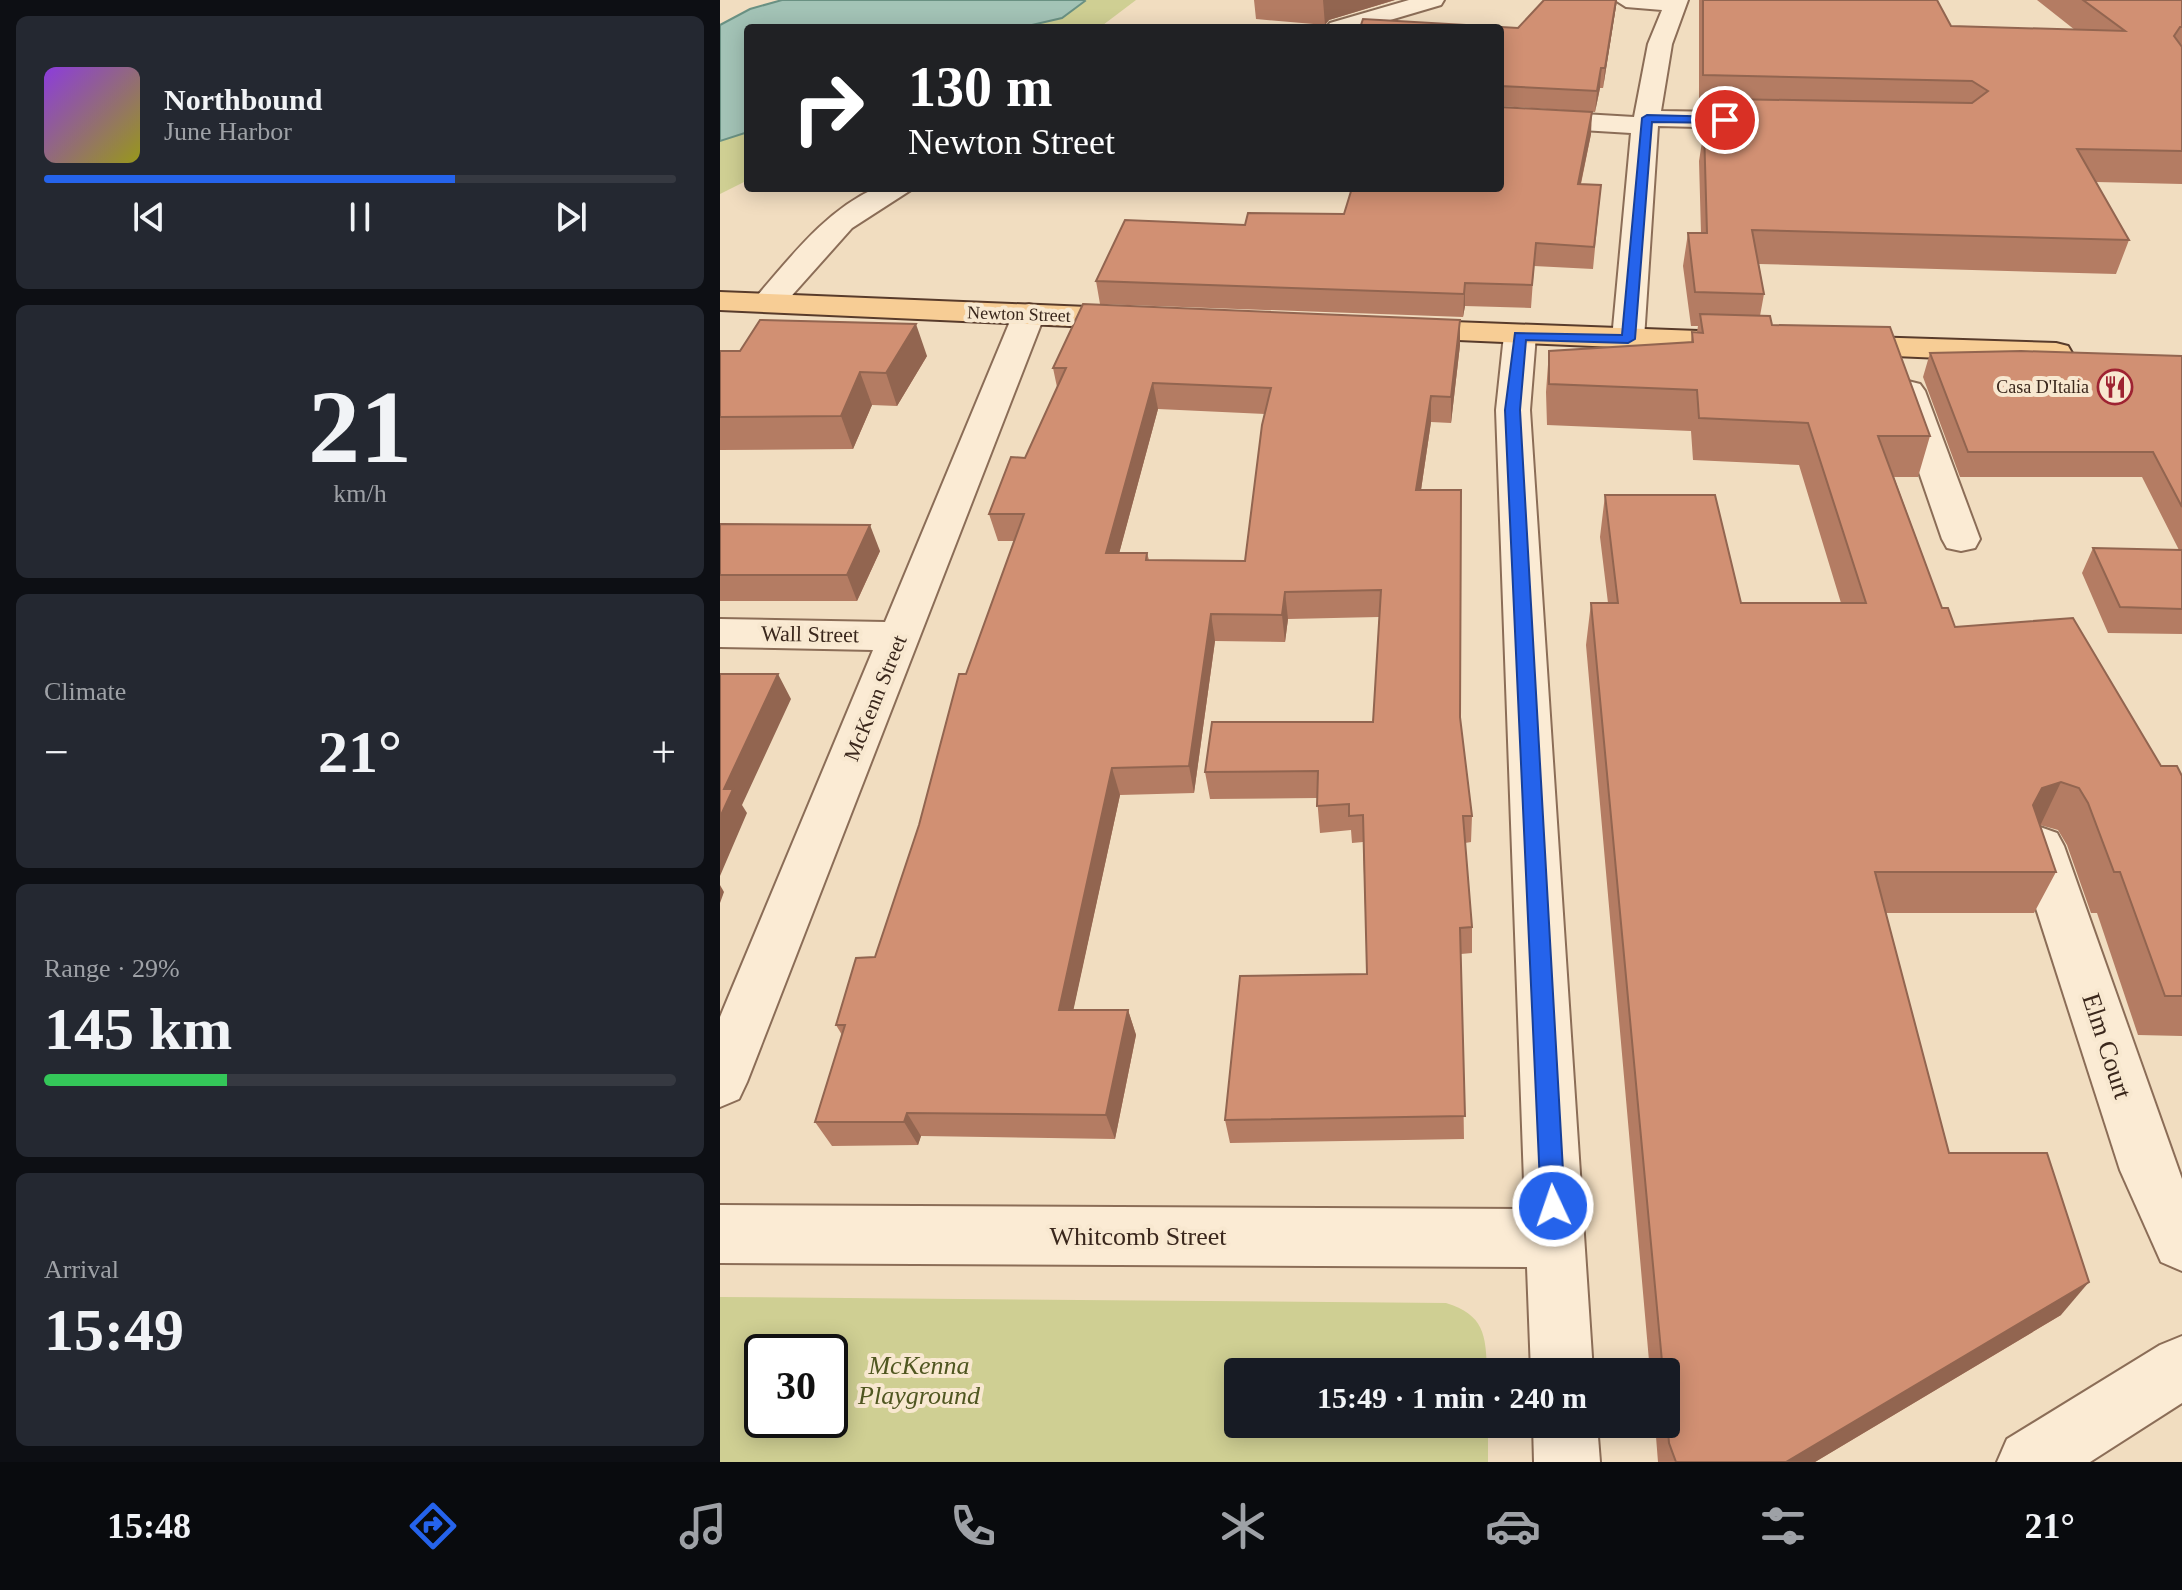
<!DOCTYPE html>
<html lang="en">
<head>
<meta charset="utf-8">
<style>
  :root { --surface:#171b24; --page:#242831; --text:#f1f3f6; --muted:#9ea1a6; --line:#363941; --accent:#2563eb }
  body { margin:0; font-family:Georgia,serif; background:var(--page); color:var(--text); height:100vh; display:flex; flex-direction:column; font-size:30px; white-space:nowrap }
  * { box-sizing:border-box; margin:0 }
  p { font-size:26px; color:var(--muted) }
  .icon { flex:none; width:44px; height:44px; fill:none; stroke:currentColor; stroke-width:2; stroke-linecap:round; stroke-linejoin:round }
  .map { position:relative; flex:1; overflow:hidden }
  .panel { display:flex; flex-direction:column; gap:16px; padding:16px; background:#0d0f14; width:720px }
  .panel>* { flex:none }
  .hud { position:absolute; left:24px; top:24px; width:760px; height:168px; border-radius:8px; box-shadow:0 4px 20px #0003; background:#202124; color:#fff; overflow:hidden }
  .speed { position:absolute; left:24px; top:1334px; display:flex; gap:16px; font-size:40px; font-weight:700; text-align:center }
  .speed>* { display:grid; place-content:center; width:104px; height:104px; border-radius:50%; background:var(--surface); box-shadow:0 4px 20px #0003; line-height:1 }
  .speed .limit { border:4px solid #111; border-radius:12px; background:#fff; color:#111 }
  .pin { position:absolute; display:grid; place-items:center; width:68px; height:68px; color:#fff; margin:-34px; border:4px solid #fff; border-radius:50%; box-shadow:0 2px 8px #0007 }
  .me { position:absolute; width:88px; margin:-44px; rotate:357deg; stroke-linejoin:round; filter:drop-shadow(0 0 6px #0008) }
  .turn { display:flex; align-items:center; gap:28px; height:168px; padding:0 32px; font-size:36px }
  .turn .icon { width:104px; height:104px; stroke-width:2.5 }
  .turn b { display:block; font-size:56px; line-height:68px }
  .big { font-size:60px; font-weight:700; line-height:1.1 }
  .panel .tile { flex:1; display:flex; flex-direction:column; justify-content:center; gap:12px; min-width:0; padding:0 28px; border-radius:12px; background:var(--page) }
  .panel .dial { align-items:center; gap:0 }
  .dial b { font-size:104px; line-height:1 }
  .song { display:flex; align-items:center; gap:24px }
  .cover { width:96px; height:96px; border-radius:12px; background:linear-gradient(135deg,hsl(270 70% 55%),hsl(60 70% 35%)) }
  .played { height:8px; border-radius:4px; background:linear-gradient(90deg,var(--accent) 65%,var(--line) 65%) }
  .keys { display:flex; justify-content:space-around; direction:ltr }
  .heat { display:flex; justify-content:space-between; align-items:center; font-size:44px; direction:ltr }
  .charge { height:12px; border-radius:6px; background:linear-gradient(90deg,#34c759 29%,var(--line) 0) }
  .trip { position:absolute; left:504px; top:1358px; width:456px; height:80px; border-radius:8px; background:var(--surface); box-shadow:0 4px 20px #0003; font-weight:700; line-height:80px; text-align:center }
  .tabs { display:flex; height:128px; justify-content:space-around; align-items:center; background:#090b0e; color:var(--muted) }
  .tabs .icon { width:56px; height:56px }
  .tabs .current { color:var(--accent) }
  .tabs b { font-size:36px; color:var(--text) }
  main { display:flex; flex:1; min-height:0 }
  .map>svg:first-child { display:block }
  .green { fill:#cfcf93; fill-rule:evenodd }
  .water { fill:#a3c3b6; stroke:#6a9183; stroke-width:2 }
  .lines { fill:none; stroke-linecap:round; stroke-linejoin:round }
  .minor-casing { stroke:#8b6d57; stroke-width:4 }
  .major-casing { stroke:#583b2b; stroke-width:4 }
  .minor { fill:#fbebd4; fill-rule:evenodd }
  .major { fill:#f7cd95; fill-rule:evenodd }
  .wall { fill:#b47c63; fill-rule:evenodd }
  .shaded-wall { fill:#926550 }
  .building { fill:#d19073; stroke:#926550; stroke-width:2; fill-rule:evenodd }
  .route { fill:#2563eb; stroke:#184099; stroke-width:2 }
  .labels { text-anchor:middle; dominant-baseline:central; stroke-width:8; stroke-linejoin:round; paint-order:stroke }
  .far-street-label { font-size:18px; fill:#3a271c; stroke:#f8e8d0 }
  .far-poi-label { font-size:18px; fill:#3a271c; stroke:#f8e8d0; text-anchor:end }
  .street-label { font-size:22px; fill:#3a271c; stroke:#f8e8d0 }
  .near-street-label { font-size:26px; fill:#3a271c; stroke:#f8e8d0 }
  .near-park-label { font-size:26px; font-style:italic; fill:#505721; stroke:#f8e8d0 }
</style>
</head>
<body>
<main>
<section class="panel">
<div class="tile">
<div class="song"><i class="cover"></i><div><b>Northbound</b><p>June Harbor</p></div></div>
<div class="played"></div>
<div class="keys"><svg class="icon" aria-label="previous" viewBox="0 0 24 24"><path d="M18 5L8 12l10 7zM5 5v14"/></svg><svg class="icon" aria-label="pause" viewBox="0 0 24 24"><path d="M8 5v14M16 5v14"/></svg><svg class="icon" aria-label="next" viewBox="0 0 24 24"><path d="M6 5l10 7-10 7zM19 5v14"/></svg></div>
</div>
<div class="tile dial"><b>21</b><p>km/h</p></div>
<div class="tile"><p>Climate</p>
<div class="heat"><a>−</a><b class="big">21°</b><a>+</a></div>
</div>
<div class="tile"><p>Range · 29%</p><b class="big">145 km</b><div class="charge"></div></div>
<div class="tile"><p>Arrival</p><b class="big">15:49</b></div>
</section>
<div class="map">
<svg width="1462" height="1462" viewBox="0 0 1462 1462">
  <rect width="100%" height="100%" fill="#f1ddc0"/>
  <!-- green -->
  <g class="green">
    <path d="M 364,0 L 416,0 L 379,28 L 299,28 L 342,18 Z"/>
    <path d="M 28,132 L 28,180 L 0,194 L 0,141 Z"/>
    <path d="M 0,1297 L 726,1303 C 764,1315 766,1334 767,1372 L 518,1372 L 518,1424 L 768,1424 L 768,1462 L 0,1462 ZM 110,1352 L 110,1420 L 42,1420 L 42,1352 Z"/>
  </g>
  <!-- water -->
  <path class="water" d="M 62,0 L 364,0 L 365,1 L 342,18 L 299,28 L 28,28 L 28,132 L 0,141 L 0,25 L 30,9 Z"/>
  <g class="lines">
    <!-- minor casing -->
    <g class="minor-casing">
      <g id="minor">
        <path d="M 689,0 L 724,0 L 721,5 L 643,28 L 606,28 L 610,23 Z"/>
        <path d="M 895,0 L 968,0 L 952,44 L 941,111 L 1061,113 L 1074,121 L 1061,129 L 938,126 L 924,339 L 919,346 L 908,349 L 897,346 L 892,339 L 911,133 L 780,125 L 780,109 L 914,117 L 928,44 L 942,10 L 906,7 Z"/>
        <path d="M 156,188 L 194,188 L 132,228 L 58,311 L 36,311 L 31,304 L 36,297 C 71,257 106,210 156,188 Z"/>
        <path d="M 309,304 L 320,307 L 325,314 L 27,1082 L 19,1099 L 0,1107 L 0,1017 L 153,650 L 0,647 L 0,619 L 165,622 L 293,314 L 298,307 Z"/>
        <path d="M 800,325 L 811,328 L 816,335 L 810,410 L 873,1372 L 811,1372 L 807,1267 L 0,1263 L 0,1205 L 805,1209 L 776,410 L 784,335 L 789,328 Z"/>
        <path d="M 1188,381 L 1200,384 L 1205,391 L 1260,539 L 1255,548 L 1241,551 L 1227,548 L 1222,539 L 1171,391 L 1176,384 Z"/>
        <path d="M 1320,827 L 1337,833 L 1344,846 L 1462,1179 L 1462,1271 L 1441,1262 L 1400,1170 L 1296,846 L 1303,833 Z"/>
        <path d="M 1462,1336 L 1462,1403 L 1370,1462 L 1277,1462 L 1287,1439 L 1440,1345 Z"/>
        <path d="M 813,1424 L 877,1424 L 880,1462 L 814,1462 Z"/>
      </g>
    </g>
    <!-- major casing -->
    <g class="major-casing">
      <g id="major">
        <path d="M 0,292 L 416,309 L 427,312 L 432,319 L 427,326 L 416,329 L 0,310 Z"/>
        <path d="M 681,320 L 1032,333 L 1044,336 L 1048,343 L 1044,350 L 1032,353 L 670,337 L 665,330 L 670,323 Z"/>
        <path d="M 1117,336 L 1336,343 L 1348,346 L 1352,353 L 1348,360 L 1336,363 L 1105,353 L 1101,346 L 1105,339 Z"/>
      </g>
    </g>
    <!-- minor -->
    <use href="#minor" class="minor"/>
    <!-- major -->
    <use href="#major" class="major"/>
  </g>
  <!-- wall -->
  <g class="wall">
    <path d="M 534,0 L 675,0 L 609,20 L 605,25 L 536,19 Z"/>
    <path d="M 897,0 L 883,88 L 880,88 L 875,112 L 780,106 L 871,134 L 861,184 L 881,185 L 873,269 L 814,266 L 811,308 L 745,306 L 743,317 L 380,304 L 376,281 L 624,214 L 780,28 L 798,28 Z"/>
    <path d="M 979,0 L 1217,0 L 1231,26 L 1355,30 L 1317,0 L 1462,0 L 1462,184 L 1376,182 L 1409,240 L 1396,274 L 1039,264 L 1044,294 L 1040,316 L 1052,325 L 1210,436 L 1198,477 L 1174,477 L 1222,608 L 1235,627 L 1441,766 L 1462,776 L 1462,1036 L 1418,1035 L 1377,913 L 1371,913 L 1347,845 L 1338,830 L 1320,825 L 1336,872 L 1314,913 L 1166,913 L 1229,1153 L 1341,1315 L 1095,1462 L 938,1462 L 935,1424 L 946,1424 L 946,1372 L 930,1372 L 866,645 L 871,603 L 888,603 L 880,537 L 885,495 L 1021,603 L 1121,603 L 1079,465 L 973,460 L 971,431 L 827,425 L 826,392 L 829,351 L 971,342 L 972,332 L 977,332 L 978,326 L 971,326 L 963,266 L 968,233 L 981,233 L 979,161 L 984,129 L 1002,128 L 1005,107 L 979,106 Z"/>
    <path d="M 740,320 L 740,345 L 731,423 L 711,422 L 701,490 L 740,717 L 752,816 L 751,842 L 745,843 L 752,927 L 752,953 L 741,954 L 744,1139 L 510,1143 L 505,1120 L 647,974 L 643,842 L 632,843 L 631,830 L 600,833 L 597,798 L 490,799 L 485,772 L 653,722 L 659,617 L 568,619 L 565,642 L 495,641 L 474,793 L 400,795 L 353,1010 L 408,1010 L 416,1035 L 395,1139 L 201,1136 L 198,1145 L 112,1146 L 95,1122 L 122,1035 L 116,1025 L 155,957 L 199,825 L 246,674 L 294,541 L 278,541 L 269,514 L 305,458 L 337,387 L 333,368 ZM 438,409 L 545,414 L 525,561 L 429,560 L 427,553 L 399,553 Z"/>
    <path d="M 0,351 L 20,351 L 207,356 L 177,406 L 152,405 L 133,449 L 0,450 Z"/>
    <path d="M 1210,353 L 1462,356 L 1462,634 L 1388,633 L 1362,573 L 1373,548 L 1459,550 L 1422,477 L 1240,477 L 1203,377 Z"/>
    <path d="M 0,524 L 160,551 L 137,601 L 0,601 Z"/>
  </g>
  <!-- shaded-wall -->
  <g class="shaded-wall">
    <path d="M 603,0 L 675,0 L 609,20 L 605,25 Z"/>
    <path d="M 896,0 L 897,0 L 883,88 L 885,68 Z"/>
    <path d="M 881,68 L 880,88 L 875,112 L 877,91 Z"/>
    <path d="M 872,112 L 871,134 L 856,206 L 858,184 Z"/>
    <path d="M 745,283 L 745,306 L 743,317 L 744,294 Z"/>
    <path d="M 740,320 L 740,345 L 731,423 L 731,397 Z"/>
    <path d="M 196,324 L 207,356 L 177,406 L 166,373 Z"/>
    <path d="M 140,372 L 152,405 L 133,449 L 121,416 Z"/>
    <path d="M 433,383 L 438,409 L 392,580 L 386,553 Z"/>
    <path d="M 711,396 L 711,422 L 697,517 L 696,490 Z"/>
    <path d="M 150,525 L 160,551 L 137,601 L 127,575 Z"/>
    <path d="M 565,592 L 568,619 L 565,642 L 562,615 Z"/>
    <path d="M 491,614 L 495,641 L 474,793 L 469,766 Z"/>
    <path d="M 58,674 L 71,699 L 22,805 L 27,813 L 0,876 L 0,817 L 4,789 Z"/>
    <path d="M 392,768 L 400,795 L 348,1035 L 339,1010 Z"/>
    <path d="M 1341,782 L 1321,824 L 1302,830 L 1322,788 Z"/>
    <path d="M 0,885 L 4,892 L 0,903 Z"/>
    <path d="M 408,1010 L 416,1035 L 395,1139 L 386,1115 Z"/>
    <path d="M 187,1113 L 201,1136 L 198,1145 L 184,1122 Z"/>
    <path d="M 1369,1282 L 1341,1315 L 1095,1462 L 1066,1462 Z"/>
  </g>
  <!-- building -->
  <g class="building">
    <path d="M 824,0 L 896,0 L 885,68 L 881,68 L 877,91 L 780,86 L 780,28 L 640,28 L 643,19 L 798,28 Z"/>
    <path d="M 983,0 L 1217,0 L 1231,26 L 1405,31 L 1363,0 L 1462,0 L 1462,27 L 1460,27 L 1454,36 L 1462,47 L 1462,151 L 1357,149 L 1409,240 L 1032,230 L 1044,294 L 975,292 L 968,233 L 987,233 L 984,129 L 1008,127 L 1006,99 L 1252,103 L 1268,91 L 1252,81 L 983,75 Z"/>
    <path d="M 780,105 L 780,107 L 872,112 L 858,184 L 881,185 L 874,247 L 816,243 L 812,285 L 745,283 L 744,294 L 376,281 L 405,220 L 525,225 L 528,213 L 624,214 L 632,188 L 780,188 Z"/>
    <path d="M 363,304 L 740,320 L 731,397 L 711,396 L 696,490 L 741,490 L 740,717 L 752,816 L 743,816 L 752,927 L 740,928 L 745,1116 L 505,1120 L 520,976 L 647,974 L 643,815 L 629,816 L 629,804 L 597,806 L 598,771 L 485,772 L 492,722 L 653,722 L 661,590 L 565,592 L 562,615 L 491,614 L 469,766 L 392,768 L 339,1010 L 408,1010 L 386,1115 L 187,1113 L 184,1122 L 95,1122 L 125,1025 L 116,1025 L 136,958 L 155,957 L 199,825 L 239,674 L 246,674 L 304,514 L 269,514 L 291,457 L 305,458 L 346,368 L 333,368 ZM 433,383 L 551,388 L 542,425 L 525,561 L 426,560 L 427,553 L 386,553 Z"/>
    <path d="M 980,314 L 1050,316 L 1052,325 L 1170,327 L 1210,436 L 1158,436 L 1222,608 L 1228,608 L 1235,627 L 1353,618 L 1441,766 L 1457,766 L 1462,776 L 1462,996 L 1445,996 L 1400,872 L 1394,872 L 1368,803 L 1359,788 L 1341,782 L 1322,788 L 1313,805 L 1336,872 L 1155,872 L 1229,1153 L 1327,1153 L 1369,1282 L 1066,1462 L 956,1462 L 949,1443 L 946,1407 L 946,1372 L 943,1372 L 871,603 L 898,603 L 885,495 L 995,495 L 1021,603 L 1146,603 L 1088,423 L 979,418 L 977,390 L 829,384 L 829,351 L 973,342 L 972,332 L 983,333 Z"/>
    <path d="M 40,320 L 196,324 L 166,373 L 140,372 L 121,416 L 0,417 L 0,351 L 20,351 Z"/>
    <path d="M 1301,351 L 1462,356 L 1462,507 L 1433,452 L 1248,452 L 1210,353 Z"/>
    <path d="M 0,524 L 150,525 L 127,575 L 0,575 Z"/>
    <path d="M 1373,548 L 1462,550 L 1462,609 L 1400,607 Z"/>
    <path d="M 0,674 L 58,674 L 4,789 L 13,789 L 0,817 Z"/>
  </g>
  <!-- route -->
  <path class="route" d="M 927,115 L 1005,117 L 1010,120 L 1005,123 L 932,122 L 915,339 L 908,343 L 806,340 L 800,410 L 845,1206 L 842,1214 L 833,1218 L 825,1214 L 821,1206 L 785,410 L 795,333 L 902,335 L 922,118 Z"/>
  <!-- icons -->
  <defs>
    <g id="restaurant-ring" transform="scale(1.8)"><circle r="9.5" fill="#f8e8d0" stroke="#9e2332" stroke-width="1.5"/><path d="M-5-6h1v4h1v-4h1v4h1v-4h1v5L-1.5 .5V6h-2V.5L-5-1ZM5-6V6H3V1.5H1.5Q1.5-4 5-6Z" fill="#9e2332"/></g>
  </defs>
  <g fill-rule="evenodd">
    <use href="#restaurant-ring" x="1395" y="387"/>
  </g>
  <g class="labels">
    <!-- far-street labels -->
    <g class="far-street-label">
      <text transform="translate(299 314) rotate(2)">Newton Street</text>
    </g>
    <!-- far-poi labels -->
    <g class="far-poi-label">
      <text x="1369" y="387">Casa D'Italia</text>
    </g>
    <!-- street labels -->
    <g class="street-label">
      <text transform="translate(90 634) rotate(1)">Wall Street</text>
      <text transform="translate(155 698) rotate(-68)">McKenn Street</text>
    </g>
    <!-- near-street labels -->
    <g class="near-street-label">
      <text transform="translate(1387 1046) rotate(72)">Elm Court</text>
      <text x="418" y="1236">Whitcomb Street</text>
    </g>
    <!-- near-park labels -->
    <g class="near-park-label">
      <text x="199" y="1365">McKenna<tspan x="199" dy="30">Playground</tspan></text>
    </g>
  </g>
</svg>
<div class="speed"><div class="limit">30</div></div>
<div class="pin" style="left:1005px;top:120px;background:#d93025"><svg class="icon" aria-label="arrive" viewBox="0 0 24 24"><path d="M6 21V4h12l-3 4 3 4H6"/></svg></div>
<svg class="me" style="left:833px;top:1206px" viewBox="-20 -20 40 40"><circle r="17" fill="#2563eb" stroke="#fff" stroke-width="3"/><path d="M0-11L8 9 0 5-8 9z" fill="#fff"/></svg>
<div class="trip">15:49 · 1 min · 240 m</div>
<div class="hud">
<div class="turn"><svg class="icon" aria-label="right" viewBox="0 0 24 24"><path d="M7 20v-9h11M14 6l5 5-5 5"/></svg><div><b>130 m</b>Newton Street</div></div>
</div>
</div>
</main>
<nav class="tabs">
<b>15:48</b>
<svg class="icon current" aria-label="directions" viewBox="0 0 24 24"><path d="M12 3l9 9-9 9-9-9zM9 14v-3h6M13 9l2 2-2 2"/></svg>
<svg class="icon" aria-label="music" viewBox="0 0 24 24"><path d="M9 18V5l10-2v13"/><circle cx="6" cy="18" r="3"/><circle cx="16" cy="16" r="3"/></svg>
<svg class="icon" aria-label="phone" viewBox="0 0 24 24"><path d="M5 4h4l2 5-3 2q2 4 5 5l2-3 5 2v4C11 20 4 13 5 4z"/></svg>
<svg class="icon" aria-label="climate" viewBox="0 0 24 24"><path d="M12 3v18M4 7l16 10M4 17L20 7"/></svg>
<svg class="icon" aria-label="car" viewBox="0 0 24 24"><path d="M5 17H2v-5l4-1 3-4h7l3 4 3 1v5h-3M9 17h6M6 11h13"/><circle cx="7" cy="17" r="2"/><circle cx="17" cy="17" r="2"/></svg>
<svg class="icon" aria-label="filters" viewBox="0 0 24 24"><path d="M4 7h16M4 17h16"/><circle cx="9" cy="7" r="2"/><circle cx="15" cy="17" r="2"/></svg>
<b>21°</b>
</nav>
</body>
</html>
